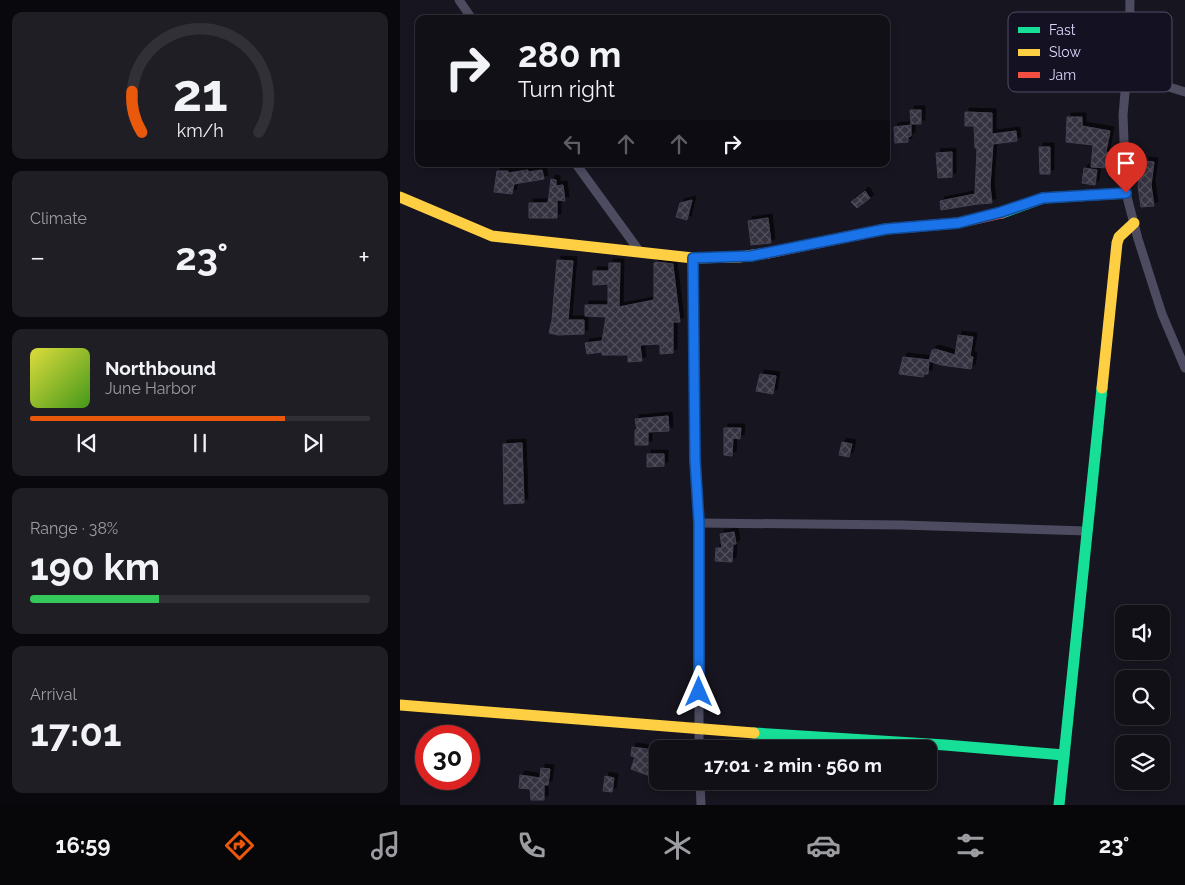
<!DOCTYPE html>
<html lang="en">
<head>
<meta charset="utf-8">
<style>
  :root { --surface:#111017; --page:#1e1e24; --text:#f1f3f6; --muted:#9c9da1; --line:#303036; --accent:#ea580c }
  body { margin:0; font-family:Raleway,sans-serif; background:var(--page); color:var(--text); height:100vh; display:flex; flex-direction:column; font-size:19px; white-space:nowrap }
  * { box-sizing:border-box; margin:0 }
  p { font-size:16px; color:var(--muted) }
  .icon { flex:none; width:28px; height:28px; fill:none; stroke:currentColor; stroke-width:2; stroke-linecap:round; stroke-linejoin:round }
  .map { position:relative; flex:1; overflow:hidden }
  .side { display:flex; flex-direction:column; gap:12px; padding:12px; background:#09090d; width:400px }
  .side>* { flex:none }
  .banner { position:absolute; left:15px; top:15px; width:475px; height:152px; border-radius:10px; box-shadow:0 2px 8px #0003,0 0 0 1px var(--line); background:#111017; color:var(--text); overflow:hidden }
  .buttons { position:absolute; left:715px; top:605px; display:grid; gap:10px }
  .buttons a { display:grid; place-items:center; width:55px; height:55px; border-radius:10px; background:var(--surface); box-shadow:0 2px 8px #0003,0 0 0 1px var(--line); font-size:25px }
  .speed { position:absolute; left:15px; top:725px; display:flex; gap:10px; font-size:25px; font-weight:700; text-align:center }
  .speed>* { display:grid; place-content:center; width:65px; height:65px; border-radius:50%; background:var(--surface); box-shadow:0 2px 8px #0003,0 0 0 1px var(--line); line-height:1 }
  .speed .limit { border:8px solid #d22; background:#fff; color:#111 }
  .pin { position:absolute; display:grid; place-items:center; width:42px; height:42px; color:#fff; margin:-51px -21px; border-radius:50% 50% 50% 0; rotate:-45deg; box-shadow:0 0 5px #0007 }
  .pin .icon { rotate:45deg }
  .me { position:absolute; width:55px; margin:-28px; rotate:0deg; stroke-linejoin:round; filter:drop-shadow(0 0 4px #0008) }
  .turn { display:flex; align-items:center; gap:18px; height:105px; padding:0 20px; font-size:22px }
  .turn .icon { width:65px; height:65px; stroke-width:2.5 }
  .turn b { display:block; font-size:35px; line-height:42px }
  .lanes { display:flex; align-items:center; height:48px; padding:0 20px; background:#0003; justify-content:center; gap:25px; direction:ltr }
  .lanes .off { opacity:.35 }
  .big { font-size:38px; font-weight:700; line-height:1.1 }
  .side .tile { flex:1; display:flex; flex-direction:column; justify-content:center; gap:8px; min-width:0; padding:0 18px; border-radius:10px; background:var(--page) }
  .side .dial { align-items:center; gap:0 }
  .dial svg { height:130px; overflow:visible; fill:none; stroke:var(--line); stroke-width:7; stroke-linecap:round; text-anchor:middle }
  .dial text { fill:var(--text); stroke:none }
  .song { display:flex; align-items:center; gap:15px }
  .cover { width:60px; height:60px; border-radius:8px; background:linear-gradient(135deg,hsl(60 70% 55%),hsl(100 70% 35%)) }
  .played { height:5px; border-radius:2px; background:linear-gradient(90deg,var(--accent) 75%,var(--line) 75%) }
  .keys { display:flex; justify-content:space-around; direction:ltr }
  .heat { display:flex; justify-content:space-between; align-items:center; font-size:28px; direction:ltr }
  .charge { height:8px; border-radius:4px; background:linear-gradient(90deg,#34c759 38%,var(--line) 0) }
  .trip { position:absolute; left:249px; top:740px; width:288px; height:50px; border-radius:10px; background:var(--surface); box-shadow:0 2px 8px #0003,0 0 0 1px var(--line); font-weight:700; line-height:50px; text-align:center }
  .tabs { display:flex; height:80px; justify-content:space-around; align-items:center; background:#070609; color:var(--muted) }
  .tabs .icon { width:35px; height:35px }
  .tabs .active { color:var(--accent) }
  .tabs b { font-size:22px; color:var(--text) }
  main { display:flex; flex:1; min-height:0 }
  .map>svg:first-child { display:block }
  .building { fill:url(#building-cross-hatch); stroke:#444052; filter:url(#shadow) }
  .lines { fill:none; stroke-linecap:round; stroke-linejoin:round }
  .street { stroke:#4c4b5f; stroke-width:9 }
  .fast { stroke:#16e098; stroke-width:11 }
  .slow { stroke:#ffcf43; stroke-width:11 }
  .jam { stroke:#f24e42; stroke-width:11 }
  .route-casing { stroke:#114b97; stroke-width:12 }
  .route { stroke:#1a73e8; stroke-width:9 }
  .key { fill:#141123; stroke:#504c64; stroke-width:1 }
  .key-label { font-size:14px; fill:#dbd7fb }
</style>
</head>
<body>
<main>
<section class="side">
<div class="tile dial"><svg viewBox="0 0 100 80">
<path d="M14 69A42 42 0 1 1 86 69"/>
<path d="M14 69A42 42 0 0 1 8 44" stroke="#ea580c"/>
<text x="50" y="56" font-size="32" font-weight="700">21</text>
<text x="50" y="72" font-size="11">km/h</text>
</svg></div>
<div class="tile"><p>Climate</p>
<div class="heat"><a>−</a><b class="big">23°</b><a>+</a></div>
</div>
<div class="tile">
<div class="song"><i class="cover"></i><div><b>Northbound</b><p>June Harbor</p></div></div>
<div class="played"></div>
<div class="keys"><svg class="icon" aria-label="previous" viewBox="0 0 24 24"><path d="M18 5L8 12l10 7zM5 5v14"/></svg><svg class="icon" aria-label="pause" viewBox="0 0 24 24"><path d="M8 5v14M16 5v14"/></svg><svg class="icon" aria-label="next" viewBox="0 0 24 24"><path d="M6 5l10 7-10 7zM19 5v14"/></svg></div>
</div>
<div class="tile"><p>Range · 38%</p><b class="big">190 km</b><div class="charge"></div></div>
<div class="tile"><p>Arrival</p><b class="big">17:01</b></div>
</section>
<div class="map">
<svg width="785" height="805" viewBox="0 0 785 805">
  <defs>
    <pattern id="building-cross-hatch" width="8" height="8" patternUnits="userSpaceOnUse" patternTransform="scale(1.25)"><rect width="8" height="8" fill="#353341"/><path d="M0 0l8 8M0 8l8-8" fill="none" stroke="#52505d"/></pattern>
    <filter id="shadow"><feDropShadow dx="4" dy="-4" stdDeviation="0" flood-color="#0009"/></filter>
  </defs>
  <rect width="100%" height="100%" fill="#17151f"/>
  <!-- building -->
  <g class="building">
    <path d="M 510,110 L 521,110 L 521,124 L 511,124 Z"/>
    <path d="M 565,112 L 592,113 L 592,134 L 616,131 L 617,141 L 593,144 L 590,186 L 592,203 L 578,204 L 541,210 L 540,201 L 575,194 L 577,148 L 575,148 L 574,126 L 565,126 Z"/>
    <path d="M 667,117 L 682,117 L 682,126 L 710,131 L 706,152 L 709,153 L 708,168 L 691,167 L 693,145 L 666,142 Z"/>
    <path d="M 511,125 L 511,136 L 508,137 L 508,142 L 495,143 L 494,127 Z"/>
    <path d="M 639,147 L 650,147 L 650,174 L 640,174 Z"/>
    <path d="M 552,152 L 552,177 L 538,178 L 536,153 Z"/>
    <path d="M 745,161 L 754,162 L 751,185 L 754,206 L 741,207 L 738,186 L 740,169 L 745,170 Z"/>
    <path d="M 684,168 L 697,170 L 695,185 L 682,183 Z"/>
    <path d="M 128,170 L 128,172 L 142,170 L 144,179 L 114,184 L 112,194 L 94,192 L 97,171 L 108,171 L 108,173 Z"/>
    <path d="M 151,179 L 156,180 L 156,186 L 163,185 L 165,201 L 157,200 L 157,218 L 129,218 L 129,203 L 148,203 Z"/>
    <path d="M 465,191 L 470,198 L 457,208 L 451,202 Z"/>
    <path d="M 292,200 L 287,220 L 276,217 L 280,203 Z"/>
    <path d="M 368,218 L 371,243 L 351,245 L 348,221 Z"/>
    <path d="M 157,260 L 173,261 L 168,320 L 184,320 L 184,334 L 158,335 L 149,333 L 152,320 Z"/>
    <path d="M 257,262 L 273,264 L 273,266 L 280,322 L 273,322 L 273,353 L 260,354 L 260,344 L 240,345 L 242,361 L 228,362 L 228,355 L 202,355 L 202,352 L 187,354 L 185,343 L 202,341 L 206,317 L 185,316 L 185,305 L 208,305 L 208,284 L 193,285 L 193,271 L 209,271 L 209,263 L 220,263 L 219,307 L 254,300 L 254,263 Z"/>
    <path d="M 558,335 L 573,337 L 570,356 L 573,357 L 571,369 L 541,365 L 529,361 L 532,350 L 534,350 L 535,349 L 555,355 Z"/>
    <path d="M 503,357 L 529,360 L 528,374 L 524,374 L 523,377 L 499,374 Z"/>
    <path d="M 360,374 L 376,376 L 373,394 L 356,391 Z"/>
    <path d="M 268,416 L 269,431 L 248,432 L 248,445 L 235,445 L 235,430 L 237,430 L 235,419 Z"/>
    <path d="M 324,428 L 341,428 L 340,439 L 333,438 L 332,456 L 324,455 Z"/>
    <path d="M 442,442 L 452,444 L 449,457 L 439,455 Z"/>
    <path d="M 122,443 L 124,503 L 104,504 L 103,444 Z"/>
    <path d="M 247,454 L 264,454 L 264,466 L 247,467 Z"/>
    <path d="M 334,532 L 336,544 L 333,544 L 332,562 L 315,561 L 316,548 L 322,548 L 320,534 Z"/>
    <path d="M 232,747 L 247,749 L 258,754 L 258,779 L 231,769 L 235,757 L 231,756 Z"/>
    <path d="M 141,768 L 150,769 L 148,785 L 144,785 L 144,800 L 131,800 L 130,789 L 119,788 L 120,775 L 140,778 Z"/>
    <path d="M 205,776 L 214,778 L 212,792 L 203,791 Z"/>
  </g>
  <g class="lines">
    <!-- street -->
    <g class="street">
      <path d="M 59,0 L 72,19"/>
      <path d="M 730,0 L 729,48 L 723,115 L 726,193 L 738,239 L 762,314 L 785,368"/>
      <path d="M 727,74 L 785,92"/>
      <path d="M 176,164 L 240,252"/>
      <path d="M 293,258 L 295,460 L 299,523 L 299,749"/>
      <path d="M 299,523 L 502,525 L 686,531"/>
      <path d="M 300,781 L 301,805"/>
    </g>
    <!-- fast -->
    <g class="fast">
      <path d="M 602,213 L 643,198 L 726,193"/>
      <path d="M 354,733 L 545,745 L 664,755"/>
      <path d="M 659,805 L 702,388"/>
    </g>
    <!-- slow -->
    <g class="slow">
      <path d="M 0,197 L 92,236 L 293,258 L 339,257 L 368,253"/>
      <path d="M 702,388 L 717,243 L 719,237 L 734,223"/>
      <path d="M 0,705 L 354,733"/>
    </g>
    <!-- jam -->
    <path class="jam" d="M 368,253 L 486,229 L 558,223 L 602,213"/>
  </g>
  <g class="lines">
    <!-- route casing -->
    <g class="route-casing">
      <path id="route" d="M 299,692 L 299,523 L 295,460 L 293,258 L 351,256 L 486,229 L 558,223 L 601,212 L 643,198 L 726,193"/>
    </g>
    <!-- route -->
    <use href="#route" class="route"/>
  </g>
  <!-- legend -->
  <rect x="608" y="12" width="164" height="80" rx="8" class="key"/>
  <rect x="618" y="27" width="22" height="6" fill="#16e098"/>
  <rect x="618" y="49" width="22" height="7" fill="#ffcf43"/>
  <rect x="618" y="72" width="22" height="6" fill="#f24e42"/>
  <g class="key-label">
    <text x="649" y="35">Fast</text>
    <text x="649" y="57">Slow</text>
    <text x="649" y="80">Jam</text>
  </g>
</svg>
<div class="buttons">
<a><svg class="icon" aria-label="sound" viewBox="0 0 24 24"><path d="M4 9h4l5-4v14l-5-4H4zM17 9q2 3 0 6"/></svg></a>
<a><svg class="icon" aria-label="search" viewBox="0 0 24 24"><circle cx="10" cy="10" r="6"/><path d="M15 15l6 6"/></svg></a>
<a><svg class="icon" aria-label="layers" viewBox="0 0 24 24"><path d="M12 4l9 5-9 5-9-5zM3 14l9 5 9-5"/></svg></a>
</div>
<div class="speed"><div class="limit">30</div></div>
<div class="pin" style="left:726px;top:193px;background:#d93025"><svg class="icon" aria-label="arrive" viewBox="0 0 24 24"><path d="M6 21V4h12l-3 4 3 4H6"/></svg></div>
<svg class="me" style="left:299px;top:692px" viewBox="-20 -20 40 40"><path d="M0-17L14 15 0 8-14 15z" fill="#1a73e8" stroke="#fff" stroke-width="4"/></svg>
<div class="trip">17:01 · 2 min · 560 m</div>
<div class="banner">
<div class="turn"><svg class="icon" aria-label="right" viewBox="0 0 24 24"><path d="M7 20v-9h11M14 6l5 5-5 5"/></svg><div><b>280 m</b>Turn right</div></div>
<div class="lanes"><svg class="icon off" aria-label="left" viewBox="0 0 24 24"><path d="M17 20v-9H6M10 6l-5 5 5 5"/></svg><svg class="icon off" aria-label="ahead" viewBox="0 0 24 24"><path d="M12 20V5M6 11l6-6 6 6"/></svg><svg class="icon off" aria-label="ahead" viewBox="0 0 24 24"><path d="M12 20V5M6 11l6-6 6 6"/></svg><svg class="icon" aria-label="right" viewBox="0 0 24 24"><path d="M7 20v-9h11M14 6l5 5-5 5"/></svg></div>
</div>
</div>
</main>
<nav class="tabs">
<b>16:59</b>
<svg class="icon active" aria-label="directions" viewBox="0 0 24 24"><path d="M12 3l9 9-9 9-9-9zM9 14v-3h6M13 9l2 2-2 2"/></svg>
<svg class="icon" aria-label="music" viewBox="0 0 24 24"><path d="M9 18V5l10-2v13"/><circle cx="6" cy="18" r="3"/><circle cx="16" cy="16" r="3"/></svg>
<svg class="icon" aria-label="phone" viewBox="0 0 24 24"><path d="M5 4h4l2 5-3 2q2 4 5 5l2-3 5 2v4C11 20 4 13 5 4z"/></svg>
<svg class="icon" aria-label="climate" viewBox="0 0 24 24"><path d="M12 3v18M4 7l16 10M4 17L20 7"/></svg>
<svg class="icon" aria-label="car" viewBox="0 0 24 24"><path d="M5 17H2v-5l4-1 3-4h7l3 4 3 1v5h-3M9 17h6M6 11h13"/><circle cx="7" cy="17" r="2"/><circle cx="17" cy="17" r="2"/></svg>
<svg class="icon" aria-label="filters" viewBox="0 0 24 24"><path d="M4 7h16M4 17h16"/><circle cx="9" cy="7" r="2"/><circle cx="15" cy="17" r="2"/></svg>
<b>23°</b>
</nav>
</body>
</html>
